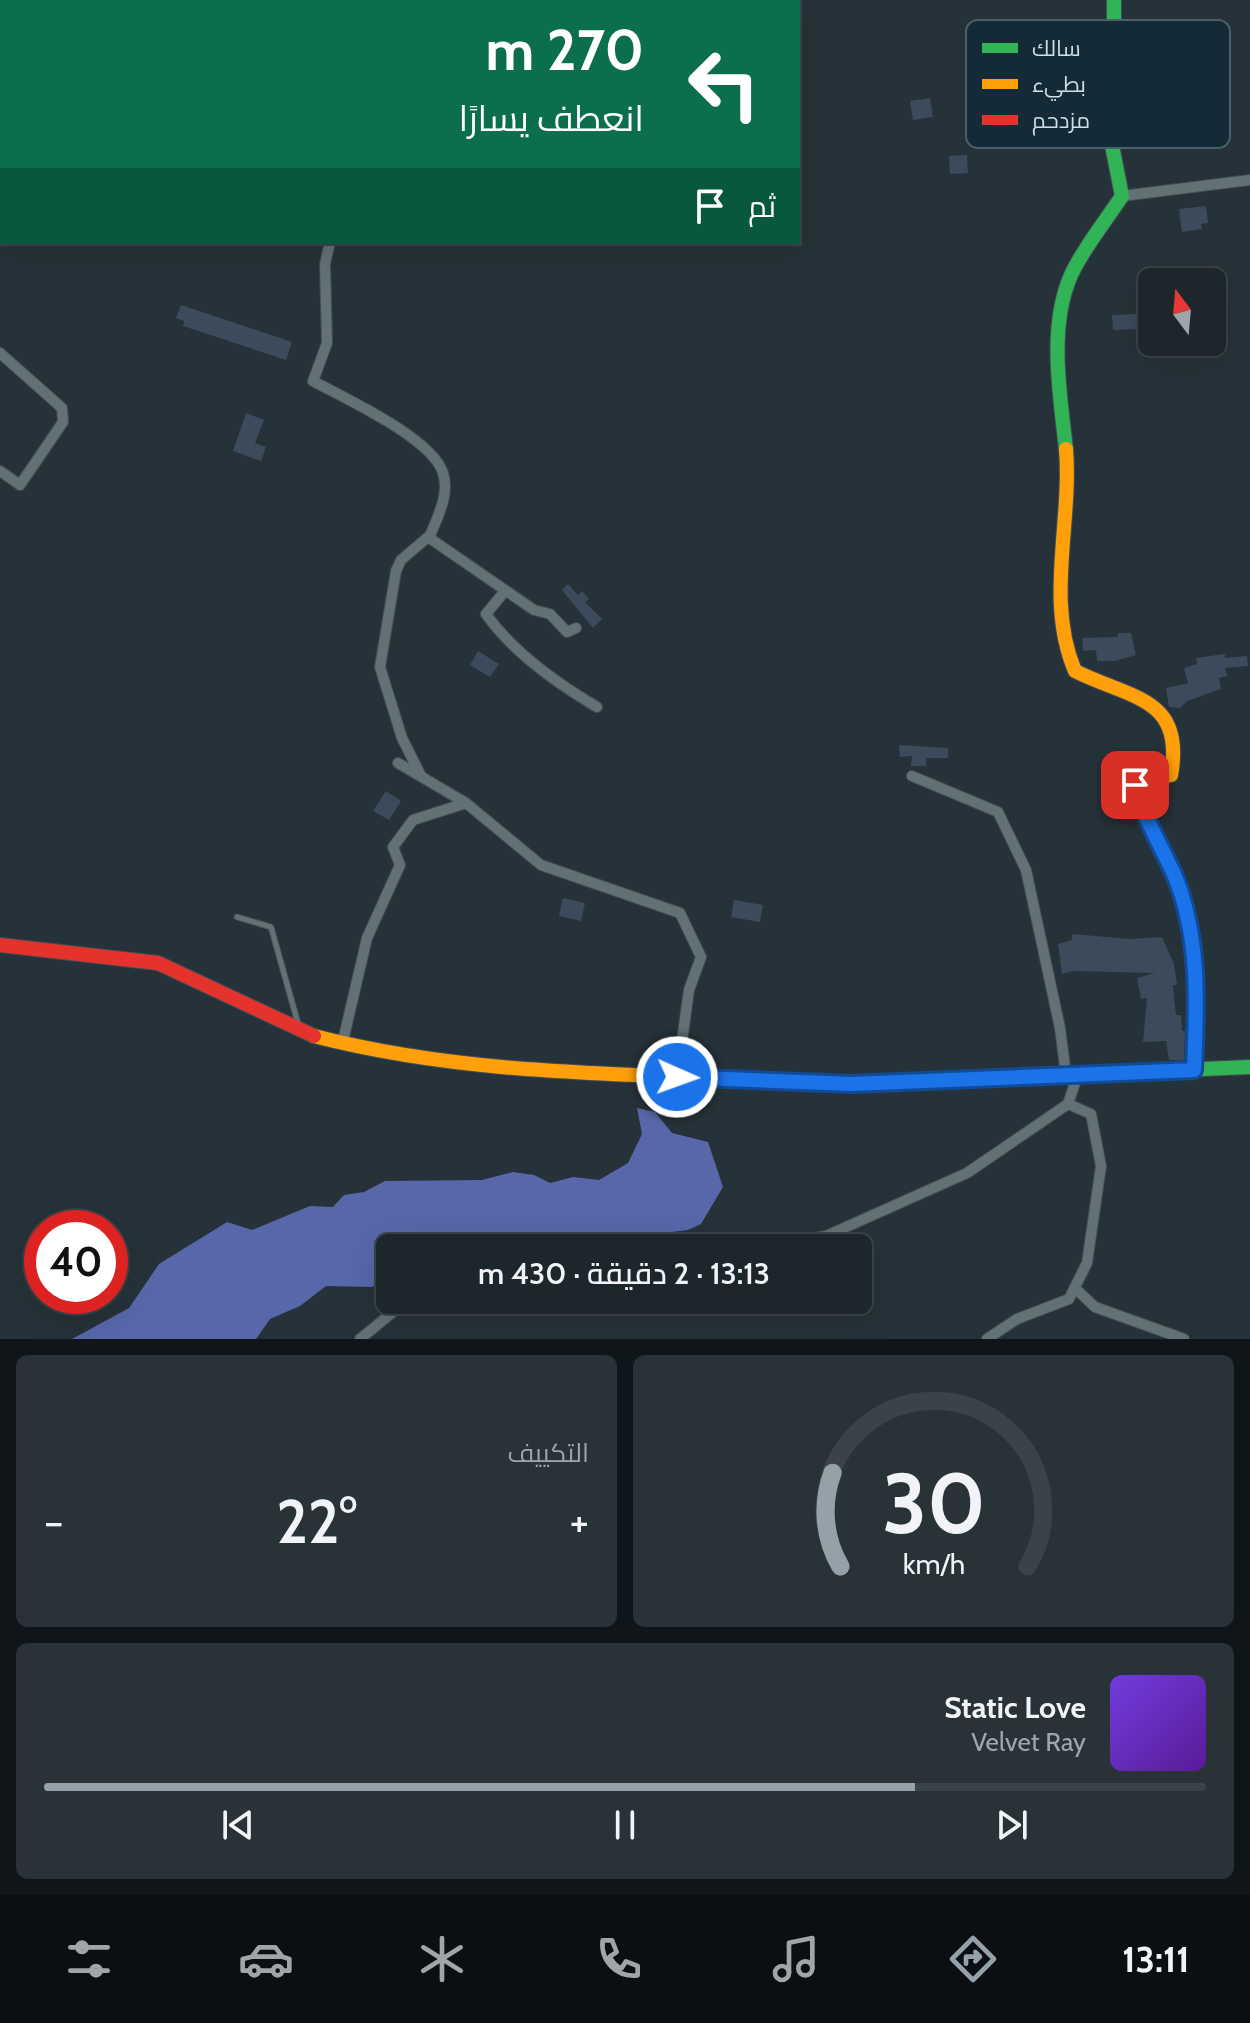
<!DOCTYPE html>
<html lang="ar">
<head>
<meta charset="utf-8">
<style>
  :root { --surface:#1c262b; --page:#293237; --text:#f1f3f6; --muted:#a0a5a9; --line:#3a4347; --accent:#94a1a9 }
  body { margin:0; font-family:Cabin,Cairo,sans-serif; background:var(--page); color:var(--text); direction:rtl; height:100vh; display:flex; flex-direction:column; font-size:30px; white-space:nowrap }
  * { box-sizing:border-box; margin:0 }
  p { font-size:26px; color:var(--muted) }
  .icon { flex:none; width:44px; height:44px; fill:none; stroke:currentColor; stroke-width:2; stroke-linecap:round; stroke-linejoin:round }
  .map { position:relative; height:1339px; overflow:hidden; direction:ltr }
  .drawer { display:flex; flex-direction:column; gap:16px; padding:16px; background:#0f1518; flex:1 }
  .drawer>* { flex:none }
  .hud { position:absolute; left:0px; top:0px; width:800px; height:244px; box-shadow:0 8px 32px #0002,0 0 0 2px var(--line); direction:rtl; background:#0b6e4f; color:#fff; overflow:hidden }
  .needle { width:52px; rotate:344deg }
  .controls { position:absolute; left:1138px; top:268px; display:grid; gap:16px }
  .controls a { display:grid; place-items:center; width:88px; height:88px; border-radius:12px; background:var(--surface); box-shadow:0 8px 32px #0002,0 0 0 2px var(--line); font-size:40px }
  .speed { position:absolute; left:24px; top:1210px; display:flex; gap:16px; font-size:40px; font-weight:700; text-align:center }
  .speed>* { display:grid; place-content:center; width:104px; height:104px; border-radius:50%; background:var(--surface); box-shadow:0 8px 32px #0002,0 0 0 2px var(--line); line-height:1 }
  .speed .limit { border:12px solid #d22; background:#fff; color:#111 }
  .pin { position:absolute; display:grid; place-items:center; width:68px; height:68px; color:#fff; margin:-34px; border-radius:16px; box-shadow:0 4px 12px #0006 }
  .me { position:absolute; width:88px; margin:-44px; rotate:92deg; stroke-linejoin:round; filter:drop-shadow(0 0 6px #0008) }
  .turn { display:flex; align-items:center; gap:28px; height:168px; padding:0 24px; font-size:36px }
  .turn .icon { width:104px; height:104px; stroke-width:2.5 }
  .turn b { display:block; font-size:56px; line-height:68px }
  .then { display:flex; align-items:center; height:76px; padding:0 24px; background:#0003; gap:16px; font-size:30px }
  .big { font-size:60px; font-weight:600; line-height:1.1 }
  .drawer .card { flex:1; display:flex; flex-direction:column; justify-content:center; gap:12px; min-width:0; padding:0 28px; border-radius:12px; background:var(--page) }
  .drawer .dial { align-items:center; gap:0 }
  .dial svg { height:208px; overflow:visible; fill:none; stroke:var(--line); stroke-width:7; stroke-linecap:round; text-anchor:middle }
  .dial text { fill:var(--text); stroke:none }
  .song { display:flex; align-items:center; gap:24px }
  .cover { width:96px; height:96px; border-radius:12px; background:linear-gradient(135deg,hsl(260 70% 55%),hsl(270 70% 35%)) }
  .played { height:8px; border-radius:4px; background:linear-gradient(90deg,var(--accent) 75%,var(--line) 75%) }
  .keys { display:flex; justify-content:space-around; direction:ltr }
  .heat { display:flex; justify-content:space-between; align-items:center; font-size:44px; direction:ltr }
  .drawer .tiles { flex:1; display:grid; gap:16px; grid-template-columns:1fr 1fr }
  .card:last-child { grid-column:span 2 }
  .trip { position:absolute; left:376px; top:1234px; width:496px; height:80px; border-radius:12px; background:var(--surface); box-shadow:0 8px 32px #0002,0 0 0 2px var(--line); font-weight:600; line-height:80px; text-align:center; direction:rtl }
  .tab-bar { display:flex; height:128px; justify-content:space-around; align-items:center; background:#0b0f11; color:var(--muted) }
  .tab-bar .icon { width:56px; height:56px }
  .tab-bar .current { color:var(--accent) }
  .tab-bar b { font-size:36px; color:var(--text) }
  .map>svg:first-child { display:block }
  .water { fill:#5767a9 }
  .building { fill:#3b4b5b }
  .lines { fill:none; stroke-linecap:round; stroke-linejoin:round }
  .lane-casing { stroke:#434d53; stroke-width:7 }
  .street-casing { stroke:#434d53; stroke-width:12 }
  .fast-casing { stroke:#434d53; stroke-width:16 }
  .slow-casing { stroke:#434d53; stroke-width:16 }
  .jam-casing { stroke:#434d53; stroke-width:16 }
  .lane { stroke:#627174; stroke-width:5 }
  .street { stroke:#627174; stroke-width:10 }
  .fast { stroke:#30b455; stroke-width:14 }
  .slow { stroke:#ff9f0a; stroke-width:14 }
  .jam { stroke:#e5322d; stroke-width:14 }
  .route-casing { stroke:#114b97; stroke-width:20 }
  .route { stroke:#1a73e8; stroke-width:14 }
  .key { fill:#142a36; stroke:#4c606b; stroke-width:2 }
  .key-label { font-size:22px; fill:#d0dde5 }
</style>
</head>
<body>
<div class="map">
<svg width="1250" height="1339" viewBox="0 0 1250 1339">
  <rect width="100%" height="100%" fill="#263239"/>
  <!-- water -->
  <path class="water" d="M 637,1108 L 655,1112 L 672,1133 L 708,1142 L 723,1187 L 701,1224 L 688,1230 L 569,1245 L 518,1241 L 478,1248 L 390,1248 L 390,1280 L 371,1287 L 326,1286 L 300,1306 L 270,1319 L 256,1339 L 72,1339 L 129,1308 L 159,1264 L 227,1222 L 252,1230 L 310,1206 L 333,1207 L 344,1195 L 364,1192 L 385,1181 L 482,1180 L 513,1172 L 534,1175 L 550,1183 L 573,1177 L 599,1180 L 628,1163 L 642,1134 Z"/>
  <!-- building -->
  <g class="building">
    <path d="M 930,98 L 933,117 L 913,120 L 910,101 Z"/>
    <path d="M 967,155 L 968,173 L 950,174 L 949,156 Z"/>
    <path d="M 1206,206 L 1208,223 L 1201,224 L 1202,229 L 1182,232 L 1179,209 Z"/>
    <path d="M 181,305 L 292,342 L 286,360 L 183,326 L 184,321 L 176,318 Z"/>
    <path d="M 1137,314 L 1138,329 L 1113,330 L 1112,315 Z"/>
    <path d="M 246,413 L 264,420 L 255,443 L 266,447 L 261,461 L 233,451 Z"/>
    <path d="M 568,584 L 578,595 L 582,591 L 589,599 L 585,602 L 602,619 L 593,628 L 562,590 Z"/>
    <path d="M 1118,633 L 1131,633 L 1136,655 L 1115,661 L 1097,661 L 1096,650 L 1083,651 L 1082,638 L 1118,637 Z"/>
    <path d="M 478,651 L 499,664 L 490,677 L 470,665 Z"/>
    <path d="M 1225,654 L 1225,658 L 1247,656 L 1248,666 L 1225,668 L 1227,676 L 1219,678 L 1221,689 L 1187,701 L 1180,708 L 1169,707 L 1166,688 L 1188,683 L 1184,668 L 1197,664 L 1196,658 Z"/>
    <path d="M 899,745 L 948,748 L 948,758 L 926,758 L 926,766 L 911,766 L 912,756 L 900,757 Z"/>
    <path d="M 386,791 L 401,801 L 389,820 L 373,811 Z"/>
    <path d="M 563,898 L 585,903 L 581,921 L 559,916 Z"/>
    <path d="M 734,900 L 763,905 L 760,922 L 731,917 Z"/>
    <path d="M 1072,934 L 1130,939 L 1162,937 L 1174,964 L 1177,985 L 1173,985 L 1174,997 L 1176,1015 L 1181,1015 L 1182,1031 L 1185,1031 L 1184,1060 L 1169,1060 L 1166,1041 L 1143,1042 L 1147,998 L 1141,999 L 1137,978 L 1155,973 L 1073,971 L 1062,974 L 1058,944 L 1072,940 Z"/>
  </g>
  <g class="lines">
    <!-- lane casing -->
    <g class="lane-casing">
      <path id="lane" d="M 237,917 L 271,927 L 299,1027"/>
    </g>
    <!-- street casing -->
    <g class="street-casing">
      <g id="street">
        <path d="M 1122,196 L 1250,180"/>
        <path d="M 330,242 L 325,264 L 327,343 L 313,381 C 346,399 432,438 443,473 C 450,495 437,518 429,538"/>
        <path d="M 0,353 L 62,408 L 63,422 L 20,485 L 0,471"/>
        <path d="M 505,591 L 486,614 C 512,651 558,684 597,707"/>
        <path d="M 421,776 L 402,738 L 380,667 L 396,571 L 401,560 L 428,537 L 534,610 L 550,614 L 567,632 L 576,628"/>
        <path d="M 912,776 L 998,812 L 1026,870 L 1060,1028 L 1066,1075"/>
        <path d="M 466,803 L 541,865 L 680,913 L 701,957 L 689,990 L 677,1077"/>
        <path d="M 343,1041 L 367,938 L 400,865 L 393,847 L 413,820 L 466,803 L 398,763"/>
        <path d="M 749,1248 L 826,1236 L 967,1173 L 1068,1104 L 1078,1074"/>
        <path d="M 1075,1288 L 1095,1307 L 1184,1339"/>
        <path d="M 360,1339 L 404,1303 L 414,1300"/>
        <path d="M 987,1339 L 1017,1319 L 1069,1299 L 1087,1263 L 1101,1166 L 1091,1114 L 1068,1104"/>
      </g>
    </g>
    <!-- fast casing -->
    <g class="fast-casing">
      <g id="fast">
        <path d="M 1066,449 C 1060,395 1048,327 1071,275 C 1084,247 1105,222 1122,196 L 1099,80 L 1099,62 L 1114,27 L 1114,0"/>
        <path d="M 1034,1076 L 1250,1067"/>
      </g>
    </g>
    <!-- slow casing -->
    <g class="slow-casing">
      <g id="slow">
        <path d="M 1066,449 C 1072,523 1045,601 1075,671 C 1131,699 1185,697 1171,775 L 1139,782 L 1133,789 C 1148,820 1167,852 1179,885 C 1201,944 1196,1008 1194,1070"/>
        <path d="M 314,1036 C 460,1074 616,1074 766,1080"/>
      </g>
    </g>
    <!-- jam casing -->
    <g class="jam-casing">
      <g id="jam">
        <path d="M 0,945 L 158,963 L 314,1036"/>
        <path d="M 766,1080 L 851,1084 L 1034,1076"/>
      </g>
    </g>
    <!-- lane -->
    <use href="#lane" class="lane"/>
    <!-- street -->
    <use href="#street" class="street"/>
    <!-- fast -->
    <use href="#fast" class="fast"/>
    <!-- slow -->
    <use href="#slow" class="slow"/>
    <!-- jam -->
    <use href="#jam" class="jam"/>
  </g>
  <g class="lines">
    <!-- route casing -->
    <g class="route-casing">
      <path id="route" d="M 677,1077 L 851,1084 L 1194,1070 C 1197,1003 1200,936 1174,874 C 1167,859 1132,792 1135,785"/>
    </g>
    <!-- route -->
    <use href="#route" class="route"/>
  </g>
  <!-- legend -->
  <rect x="966" y="20" width="264" height="128" rx="12" class="key"/>
  <rect x="982" y="43" width="36" height="10" fill="#30b455"/>
  <rect x="982" y="79" width="36" height="10" fill="#ff9f0a"/>
  <rect x="982" y="115" width="36" height="10" fill="#e5322d"/>
  <g class="key-label">
    <text x="1032" y="56">سالك</text>
    <text x="1032" y="92">بطيء</text>
    <text x="1032" y="128">مزدحم</text>
  </g>
</svg>
<div class="controls">
<a><svg class="needle" viewBox="-14 -14 28 28"><path d="M0-13l5 13h-10z" fill="#e53935"/><path d="M0 13l5-13h-10z" fill="#a0a5a9"/></svg></a>
</div>
<div class="speed"><div class="limit">40</div></div>
<div class="pin" style="left:1135px;top:785px;background:#d93025"><svg class="icon" aria-label="arrive" viewBox="0 0 24 24"><path d="M6 21V4h12l-3 4 3 4H6"/></svg></div>
<svg class="me" style="left:677px;top:1077px" viewBox="-20 -20 40 40"><circle r="17" fill="#1a73e8" stroke="#fff" stroke-width="3"/><path d="M0-11L8 9 0 5-8 9z" fill="#fff"/></svg>
<div class="trip">13:13 · 2 دقيقة · 430 m</div>
<div class="hud">
<div class="turn"><svg class="icon" aria-label="left" viewBox="0 0 24 24"><path d="M17 20v-9H6M10 6l-5 5 5 5"/></svg><div><b>270 m</b>انعطف يسارًا</div></div>
<div class="then">ثم<svg class="icon" aria-label="arrive" viewBox="0 0 24 24"><path d="M6 21V4h12l-3 4 3 4H6"/></svg></div>
</div>
</div>
<section class="drawer">
<div class="tiles">
<div class="card dial"><svg viewBox="0 0 100 80">
<path d="M14 69A42 42 0 1 1 86 69"/>
<path d="M14 69A42 42 0 0 1 11 33" stroke="#94a1a9"/>
<text x="50" y="56" font-size="32" font-weight="700">30</text>
<text x="50" y="72" font-size="11">km/h</text>
</svg></div>
<div class="card"><p>التكييف</p>
<div class="heat"><a>−</a><b class="big">22°</b><a>+</a></div>
</div>
<div class="card">
<div class="song"><i class="cover"></i><div><b>Static Love</b><p>Velvet Ray</p></div></div>
<div class="played"></div>
<div class="keys"><svg class="icon" aria-label="previous" viewBox="0 0 24 24"><path d="M18 5L8 12l10 7zM5 5v14"/></svg><svg class="icon" aria-label="pause" viewBox="0 0 24 24"><path d="M8 5v14M16 5v14"/></svg><svg class="icon" aria-label="next" viewBox="0 0 24 24"><path d="M6 5l10 7-10 7zM19 5v14"/></svg></div>
</div>
</div>
</section>
<nav class="tab-bar">
<b>13:11</b>
<svg class="icon current" aria-label="directions" viewBox="0 0 24 24"><path d="M12 3l9 9-9 9-9-9zM9 14v-3h6M13 9l2 2-2 2"/></svg>
<svg class="icon" aria-label="music" viewBox="0 0 24 24"><path d="M9 18V5l10-2v13"/><circle cx="6" cy="18" r="3"/><circle cx="16" cy="16" r="3"/></svg>
<svg class="icon" aria-label="phone" viewBox="0 0 24 24"><path d="M5 4h4l2 5-3 2q2 4 5 5l2-3 5 2v4C11 20 4 13 5 4z"/></svg>
<svg class="icon" aria-label="climate" viewBox="0 0 24 24"><path d="M12 3v18M4 7l16 10M4 17L20 7"/></svg>
<svg class="icon" aria-label="car" viewBox="0 0 24 24"><path d="M5 17H2v-5l4-1 3-4h7l3 4 3 1v5h-3M9 17h6M6 11h13"/><circle cx="7" cy="17" r="2"/><circle cx="17" cy="17" r="2"/></svg>
<svg class="icon" aria-label="filters" viewBox="0 0 24 24"><path d="M4 7h16M4 17h16"/><circle cx="9" cy="7" r="2"/><circle cx="15" cy="17" r="2"/></svg>
</nav>
</body>
</html>
